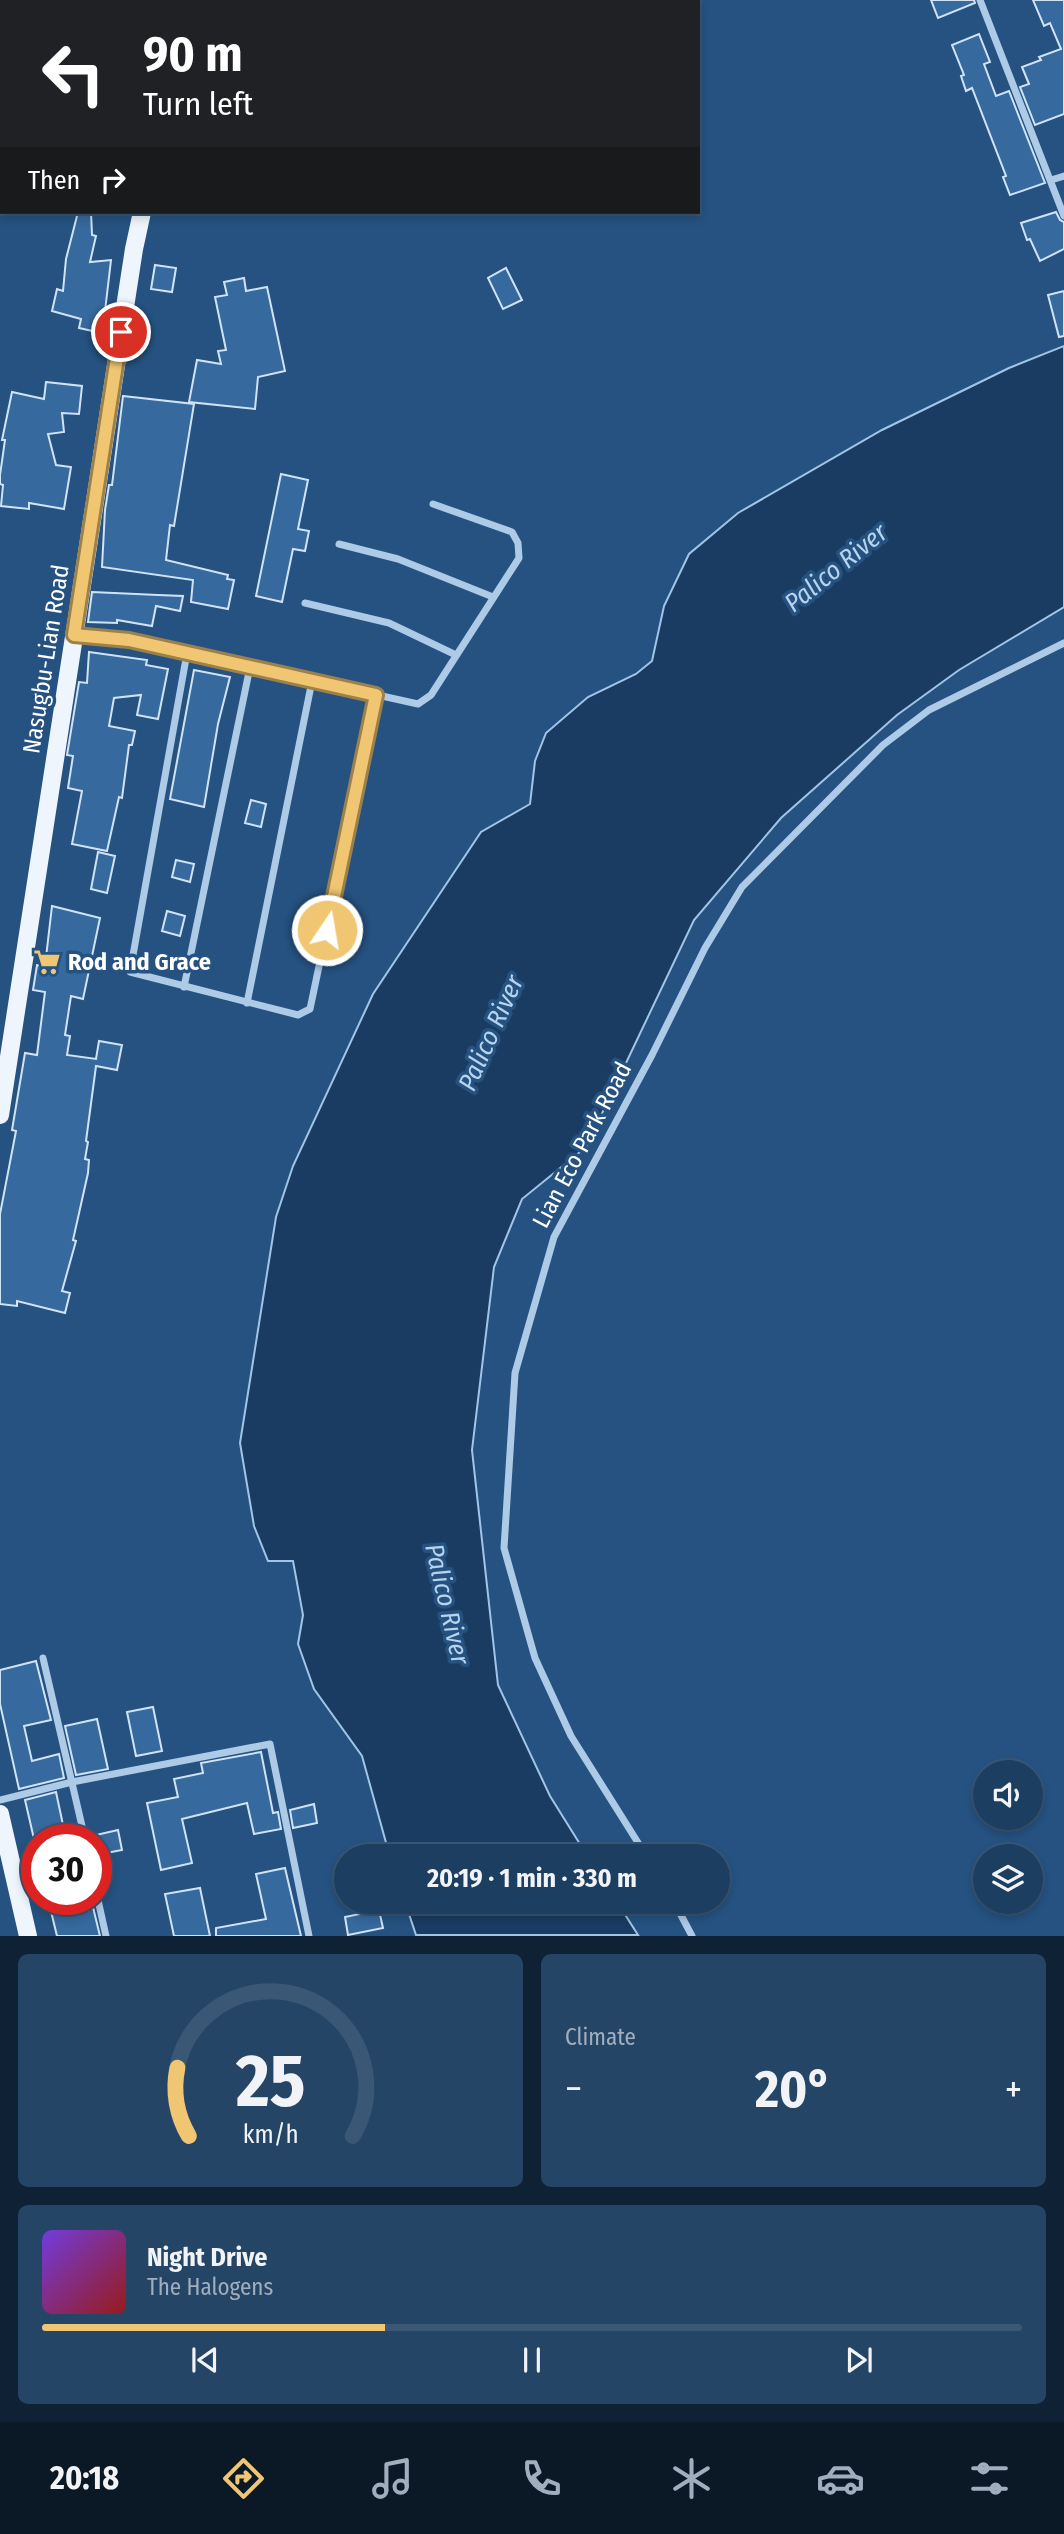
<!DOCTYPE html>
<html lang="en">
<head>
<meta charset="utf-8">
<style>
  :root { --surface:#1c3e61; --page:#254567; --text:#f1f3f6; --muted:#a0aebd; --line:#3a5776; --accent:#f0c672 }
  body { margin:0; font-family:"Fira Sans Condensed",sans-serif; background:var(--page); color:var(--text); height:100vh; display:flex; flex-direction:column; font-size:26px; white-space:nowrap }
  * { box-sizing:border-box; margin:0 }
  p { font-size:23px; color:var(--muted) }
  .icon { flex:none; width:38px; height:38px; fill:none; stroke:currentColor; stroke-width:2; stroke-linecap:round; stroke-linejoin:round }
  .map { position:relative; height:1936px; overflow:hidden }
  .details { display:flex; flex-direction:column; gap:18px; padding:18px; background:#0f2235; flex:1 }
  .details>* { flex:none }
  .guide { position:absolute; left:0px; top:0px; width:700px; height:214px; box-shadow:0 4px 10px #0003,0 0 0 2px var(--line); background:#202124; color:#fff; overflow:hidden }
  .tools { position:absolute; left:973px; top:1760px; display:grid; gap:14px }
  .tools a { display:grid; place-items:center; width:70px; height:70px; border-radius:50%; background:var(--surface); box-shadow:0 4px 10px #0003,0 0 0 2px var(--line); font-size:35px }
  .speed { position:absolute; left:21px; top:1824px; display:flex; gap:14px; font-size:35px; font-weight:700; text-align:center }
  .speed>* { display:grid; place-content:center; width:91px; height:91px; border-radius:50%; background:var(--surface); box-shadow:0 4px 10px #0003,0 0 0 2px var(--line); line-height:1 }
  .speed .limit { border:10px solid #d22; background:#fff; color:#111 }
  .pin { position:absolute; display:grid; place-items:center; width:60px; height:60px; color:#fff; margin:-30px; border:4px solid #fff; border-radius:50%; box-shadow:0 2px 7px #0007 }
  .me { position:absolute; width:77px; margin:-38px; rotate:12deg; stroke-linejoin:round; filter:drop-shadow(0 0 5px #0008) }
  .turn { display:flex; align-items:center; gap:24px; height:147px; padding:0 28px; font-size:32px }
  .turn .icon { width:91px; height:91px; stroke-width:2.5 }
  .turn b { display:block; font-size:49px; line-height:60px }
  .then { display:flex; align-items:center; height:66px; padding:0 28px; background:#0003; gap:14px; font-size:26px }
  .big { font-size:52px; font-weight:700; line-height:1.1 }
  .details .tile { flex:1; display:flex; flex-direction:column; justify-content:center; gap:10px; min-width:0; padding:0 24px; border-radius:10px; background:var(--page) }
  .details .dial { align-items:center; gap:0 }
  .dial svg { height:182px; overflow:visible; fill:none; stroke:var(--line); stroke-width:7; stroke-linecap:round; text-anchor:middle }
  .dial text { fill:var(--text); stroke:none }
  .song { display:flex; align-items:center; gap:21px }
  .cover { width:84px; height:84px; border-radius:10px; background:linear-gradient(135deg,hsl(260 70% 55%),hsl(0 70% 35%)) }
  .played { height:7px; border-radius:4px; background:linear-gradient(90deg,var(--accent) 35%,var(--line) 35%) }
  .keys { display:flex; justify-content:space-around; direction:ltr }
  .heat { display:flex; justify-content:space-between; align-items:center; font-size:38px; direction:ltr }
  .details .tiles { flex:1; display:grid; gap:18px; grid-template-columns:1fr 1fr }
  .tile:last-child { grid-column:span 2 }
  .trip { position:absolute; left:334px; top:1844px; width:396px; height:70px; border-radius:35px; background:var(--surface); box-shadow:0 4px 10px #0003,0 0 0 2px var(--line); font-weight:700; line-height:70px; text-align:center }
  .tab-bar { display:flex; height:112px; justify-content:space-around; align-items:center; background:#0b1927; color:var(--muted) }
  .tab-bar .icon { width:49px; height:49px }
  .tab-bar .on { color:var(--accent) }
  .tab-bar b { font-size:32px; color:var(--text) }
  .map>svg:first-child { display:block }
  .water { fill:#1a3c62; stroke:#a1c5e7; stroke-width:2 }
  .building { fill:#36699e; stroke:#d0e3f5; stroke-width:2 }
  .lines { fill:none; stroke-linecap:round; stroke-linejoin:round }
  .street { stroke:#adcae7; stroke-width:7 }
  .primary { stroke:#eff5fd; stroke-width:18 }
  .route-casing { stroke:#9c814a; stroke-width:18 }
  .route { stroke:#f0c672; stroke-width:12 }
  .labels { text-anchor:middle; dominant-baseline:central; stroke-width:7; stroke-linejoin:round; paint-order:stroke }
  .street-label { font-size:24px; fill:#fff; stroke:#255281 }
  .poi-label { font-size:24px; font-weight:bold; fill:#fff; stroke:#255281; text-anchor:start }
  .water-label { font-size:26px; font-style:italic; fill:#b8d3ee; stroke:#255281 }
</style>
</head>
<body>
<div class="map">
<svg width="1064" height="1936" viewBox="0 0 1064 1936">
  <rect width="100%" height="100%" fill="#255281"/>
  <!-- water -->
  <g class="water">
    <path d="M 1064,346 L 1064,607 L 959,670 L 897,715 L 781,818 L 694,920 L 586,1147 L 522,1199 L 494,1267 L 472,1450 L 498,1685 L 550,1796 L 588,1857 L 390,1857 L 362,1756 L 314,1689 L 298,1644 L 303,1615 L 293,1561 L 268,1561 L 254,1526 L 240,1443 L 276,1217 L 293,1166 L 373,994 L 481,832 L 530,804 L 535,761 L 546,733 L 588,697 L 636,674 L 652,661 L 664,606 L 689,554 L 738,513 L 882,430 L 1009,368 Z"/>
    <path d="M 405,1902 L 617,1902 L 638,1935 L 416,1935 Z"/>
  </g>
  <!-- building -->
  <g class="building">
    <path d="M 931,0 L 974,0 L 975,3 L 938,18 Z"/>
    <path d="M 1033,0 L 1064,0 L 1064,114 L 1035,125 L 1020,87 L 1029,84 L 1022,67 L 1041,60 L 1039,57 L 1061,49 L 1050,23 L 1044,26 Z"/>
    <path d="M 979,34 L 990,62 L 984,64 L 996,96 L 1009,91 L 1045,183 L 1010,195 L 1003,177 L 1006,176 L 972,88 L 966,91 L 961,76 L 964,75 L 952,45 Z"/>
    <path d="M 78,212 L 91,212 L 92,235 L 96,236 L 90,262 L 111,260 L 105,311 L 97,332 L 79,328 L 81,319 L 52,311 L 57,289 L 63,291 L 66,259 Z"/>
    <path d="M 1056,212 L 1060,220 L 1064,222 L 1064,249 L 1040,261 L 1030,239 L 1027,240 L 1021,223 Z"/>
    <path d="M 155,265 L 176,268 L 172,292 L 151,289 Z"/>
    <path d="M 506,268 L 522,300 L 503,309 L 488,278 Z"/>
    <path d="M 244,278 L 246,291 L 267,287 L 285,371 L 258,377 L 255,409 L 189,402 L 197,360 L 221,364 L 218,351 L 226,350 L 215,297 L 227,295 L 224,282 Z"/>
    <path d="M 1064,291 L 1064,336 L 1059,337 L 1048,295 Z"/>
    <path d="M 46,382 L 82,386 L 79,414 L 62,413 L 64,432 L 48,434 L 56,465 L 71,467 L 64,509 L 29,503 L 29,509 L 1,506 L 3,485 L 0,484 L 0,475 L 5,440 L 2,440 L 12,392 L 44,399 Z"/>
    <path d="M 123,396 L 194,404 L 174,526 L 170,525 L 166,560 L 228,575 L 227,579 L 234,580 L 228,609 L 191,602 L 193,580 L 102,567 L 105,510 L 109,485 L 112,485 Z"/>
    <path d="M 281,474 L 308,480 L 298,529 L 309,531 L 305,551 L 293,549 L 282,602 L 256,596 Z"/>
    <path d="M 92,592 L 158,595 L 183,596 L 180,611 L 156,606 L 152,626 L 117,620 L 117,623 L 88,622 Z"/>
    <path d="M 89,652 L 147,660 L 146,665 L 168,669 L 158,719 L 137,715 L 141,695 L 114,698 L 109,726 L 135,731 L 132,745 L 129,745 L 122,798 L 119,797 L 107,851 L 72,844 L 82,791 L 68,788 L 73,756 L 67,755 L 79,682 L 87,683 Z"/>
    <path d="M 194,670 L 230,677 L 218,724 L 204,807 L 170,799 Z"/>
    <path d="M 251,800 L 266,804 L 261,827 L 245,823 Z"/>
    <path d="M 98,852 L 115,856 L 107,893 L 91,889 Z"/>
    <path d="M 176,860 L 194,864 L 190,882 L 172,877 Z"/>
    <path d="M 52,906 L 100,918 L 83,999 L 71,996 L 65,1035 L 70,1036 L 67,1055 L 96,1059 L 99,1041 L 122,1045 L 117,1070 L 96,1066 L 86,1141 L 88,1142 L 85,1159 L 89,1160 L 88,1173 L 73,1240 L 76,1241 L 62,1291 L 70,1293 L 65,1313 L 17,1301 L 17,1306 L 0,1304 L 0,1214 L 16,1131 L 12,1130 L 25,1053 L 37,1055 L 45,992 L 33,990 L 37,965 L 45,966 Z"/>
    <path d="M 167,911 L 185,916 L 180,936 L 162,931 Z"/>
    <path d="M 36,1661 L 51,1720 L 24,1726 L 32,1761 L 59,1754 L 64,1778 L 19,1789 L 0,1704 L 0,1670 Z"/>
    <path d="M 153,1707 L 162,1751 L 136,1756 L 127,1712 Z"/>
    <path d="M 97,1719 L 108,1769 L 76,1775 L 65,1726 Z"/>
    <path d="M 261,1752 L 273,1813 L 278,1812 L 281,1829 L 254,1834 L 247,1803 L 182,1819 L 192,1863 L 161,1870 L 147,1803 L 178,1797 L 174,1779 L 203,1773 L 201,1763 Z"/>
    <path d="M 56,1792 L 66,1839 L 34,1839 L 25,1800 Z"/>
    <path d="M 314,1804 L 317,1823 L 293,1828 L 290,1810 Z"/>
    <path d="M 118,1830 L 122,1850 L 96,1855 L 96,1835 Z"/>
    <path d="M 285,1868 L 301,1936 L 216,1936 L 216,1928 L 266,1919 L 256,1874 Z"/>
    <path d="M 200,1888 L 210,1936 L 174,1936 L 165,1894 Z"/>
    <path d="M 48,1899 L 91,1899 L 100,1936 L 57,1936 Z"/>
    <path d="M 379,1910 L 383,1928 L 348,1935 L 345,1917 Z"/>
  </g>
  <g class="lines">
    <!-- street -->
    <g class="street">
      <path d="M 980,0 L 1064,216"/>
      <path d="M 1051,180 L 1064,176"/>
      <path d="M 339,544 L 398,559 L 493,597"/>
      <path d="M 305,603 L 389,623 L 456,655"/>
      <path d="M 75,636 L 129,640 L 418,704 L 431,695 L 519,558 L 518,543 L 512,532 L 433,504"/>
      <path d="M 187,653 L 130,972 L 298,1015 L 310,1009 L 376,695"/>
      <path d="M 184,987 L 250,667"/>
      <path d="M 247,1003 L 312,681"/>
      <path d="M 43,1658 L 85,1839"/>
      <path d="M 0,1800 L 72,1782 L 270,1744 L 309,1936"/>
      <path d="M 647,1857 L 571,1736 L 535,1658 L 504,1548 L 515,1373 L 554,1237 L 652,1055 L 705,948 L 742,887 L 883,745 L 929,710 L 1064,643"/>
      <path d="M 96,1891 L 106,1936"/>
      <path d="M 674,1902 L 692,1936"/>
    </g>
    <!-- primary -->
    <g class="primary">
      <path d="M 224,2 L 225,0"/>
      <path d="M 0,1115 L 134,249 L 142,212"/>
      <path d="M 0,1814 L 28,1936"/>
    </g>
  </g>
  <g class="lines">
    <!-- route casing -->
    <g class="route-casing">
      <path id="route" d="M 121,332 L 74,635 L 129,640 L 376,695 L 327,930"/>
    </g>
    <!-- route -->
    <use href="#route" class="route"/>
  </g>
  <!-- icons -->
  <defs>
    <g id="supermarket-bare" transform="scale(2.1)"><path d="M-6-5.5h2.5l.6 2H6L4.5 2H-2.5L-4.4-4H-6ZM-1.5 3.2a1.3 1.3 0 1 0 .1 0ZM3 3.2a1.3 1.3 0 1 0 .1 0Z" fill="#f0c672" stroke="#255281" stroke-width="2.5" paint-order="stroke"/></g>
  </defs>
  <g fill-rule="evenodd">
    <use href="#supermarket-bare" x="47" y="962"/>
  </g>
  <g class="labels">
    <!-- street labels -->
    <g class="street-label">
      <text transform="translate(46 659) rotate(-81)">Nasugbu-Lian Road</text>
      <text transform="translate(582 1145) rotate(-62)">Lian Eco Park Road</text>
    </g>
    <!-- poi labels -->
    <g class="poi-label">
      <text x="68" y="962">Rod and Grace</text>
    </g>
    <!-- water labels -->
    <g class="water-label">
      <text transform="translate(836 568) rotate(-39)">Palico River</text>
      <text transform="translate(491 1033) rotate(-66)">Palico River</text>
      <text transform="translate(447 1604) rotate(77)">Palico River</text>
    </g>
  </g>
</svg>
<div class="tools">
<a><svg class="icon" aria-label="sound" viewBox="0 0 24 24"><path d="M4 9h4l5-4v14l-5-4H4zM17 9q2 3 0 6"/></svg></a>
<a><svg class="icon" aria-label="layers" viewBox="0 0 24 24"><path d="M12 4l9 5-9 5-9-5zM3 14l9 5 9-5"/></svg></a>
</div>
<div class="speed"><div class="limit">30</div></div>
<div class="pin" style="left:121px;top:332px;background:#d93025"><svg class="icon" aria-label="arrive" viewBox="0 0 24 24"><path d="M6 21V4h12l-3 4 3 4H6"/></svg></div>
<svg class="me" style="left:327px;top:930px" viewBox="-20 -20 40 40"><circle r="17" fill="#f0c672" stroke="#fff" stroke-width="3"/><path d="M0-11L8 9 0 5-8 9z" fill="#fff"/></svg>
<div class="trip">20:19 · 1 min · 330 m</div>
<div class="guide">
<div class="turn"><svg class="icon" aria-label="left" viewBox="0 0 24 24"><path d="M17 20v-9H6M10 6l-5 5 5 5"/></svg><div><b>90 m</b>Turn left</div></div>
<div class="then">Then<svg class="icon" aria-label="right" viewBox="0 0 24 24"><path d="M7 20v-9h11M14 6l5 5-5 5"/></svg></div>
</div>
</div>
<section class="details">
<div class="tiles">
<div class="tile dial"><svg viewBox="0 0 100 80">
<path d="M14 69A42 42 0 1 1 86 69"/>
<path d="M14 69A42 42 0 0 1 9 39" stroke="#f0c672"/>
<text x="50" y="56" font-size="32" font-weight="700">25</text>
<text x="50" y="72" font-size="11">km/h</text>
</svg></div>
<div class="tile"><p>Climate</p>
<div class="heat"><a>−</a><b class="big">20°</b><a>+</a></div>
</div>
<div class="tile">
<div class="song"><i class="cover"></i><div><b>Night Drive</b><p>The Halogens</p></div></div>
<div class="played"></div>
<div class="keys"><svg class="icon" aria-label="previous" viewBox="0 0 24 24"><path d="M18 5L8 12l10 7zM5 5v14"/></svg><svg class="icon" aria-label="pause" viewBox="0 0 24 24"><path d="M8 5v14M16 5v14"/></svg><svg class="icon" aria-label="next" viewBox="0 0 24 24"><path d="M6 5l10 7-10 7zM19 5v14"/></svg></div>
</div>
</div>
</section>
<nav class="tab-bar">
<b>20:18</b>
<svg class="icon on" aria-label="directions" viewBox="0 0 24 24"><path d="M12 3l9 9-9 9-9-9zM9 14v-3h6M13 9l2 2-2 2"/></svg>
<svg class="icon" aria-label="music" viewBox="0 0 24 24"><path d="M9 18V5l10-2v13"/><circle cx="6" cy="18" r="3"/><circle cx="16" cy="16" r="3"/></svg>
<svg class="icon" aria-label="phone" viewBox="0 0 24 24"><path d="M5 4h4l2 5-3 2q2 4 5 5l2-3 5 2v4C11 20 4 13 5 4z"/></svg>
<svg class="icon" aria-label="climate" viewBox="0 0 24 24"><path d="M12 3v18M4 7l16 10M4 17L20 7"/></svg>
<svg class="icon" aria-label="car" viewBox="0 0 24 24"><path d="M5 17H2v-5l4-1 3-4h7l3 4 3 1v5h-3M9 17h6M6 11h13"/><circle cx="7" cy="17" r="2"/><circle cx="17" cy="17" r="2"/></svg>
<svg class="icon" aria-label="filters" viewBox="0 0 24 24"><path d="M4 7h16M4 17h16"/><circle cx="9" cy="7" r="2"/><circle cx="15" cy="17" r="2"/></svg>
</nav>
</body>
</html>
